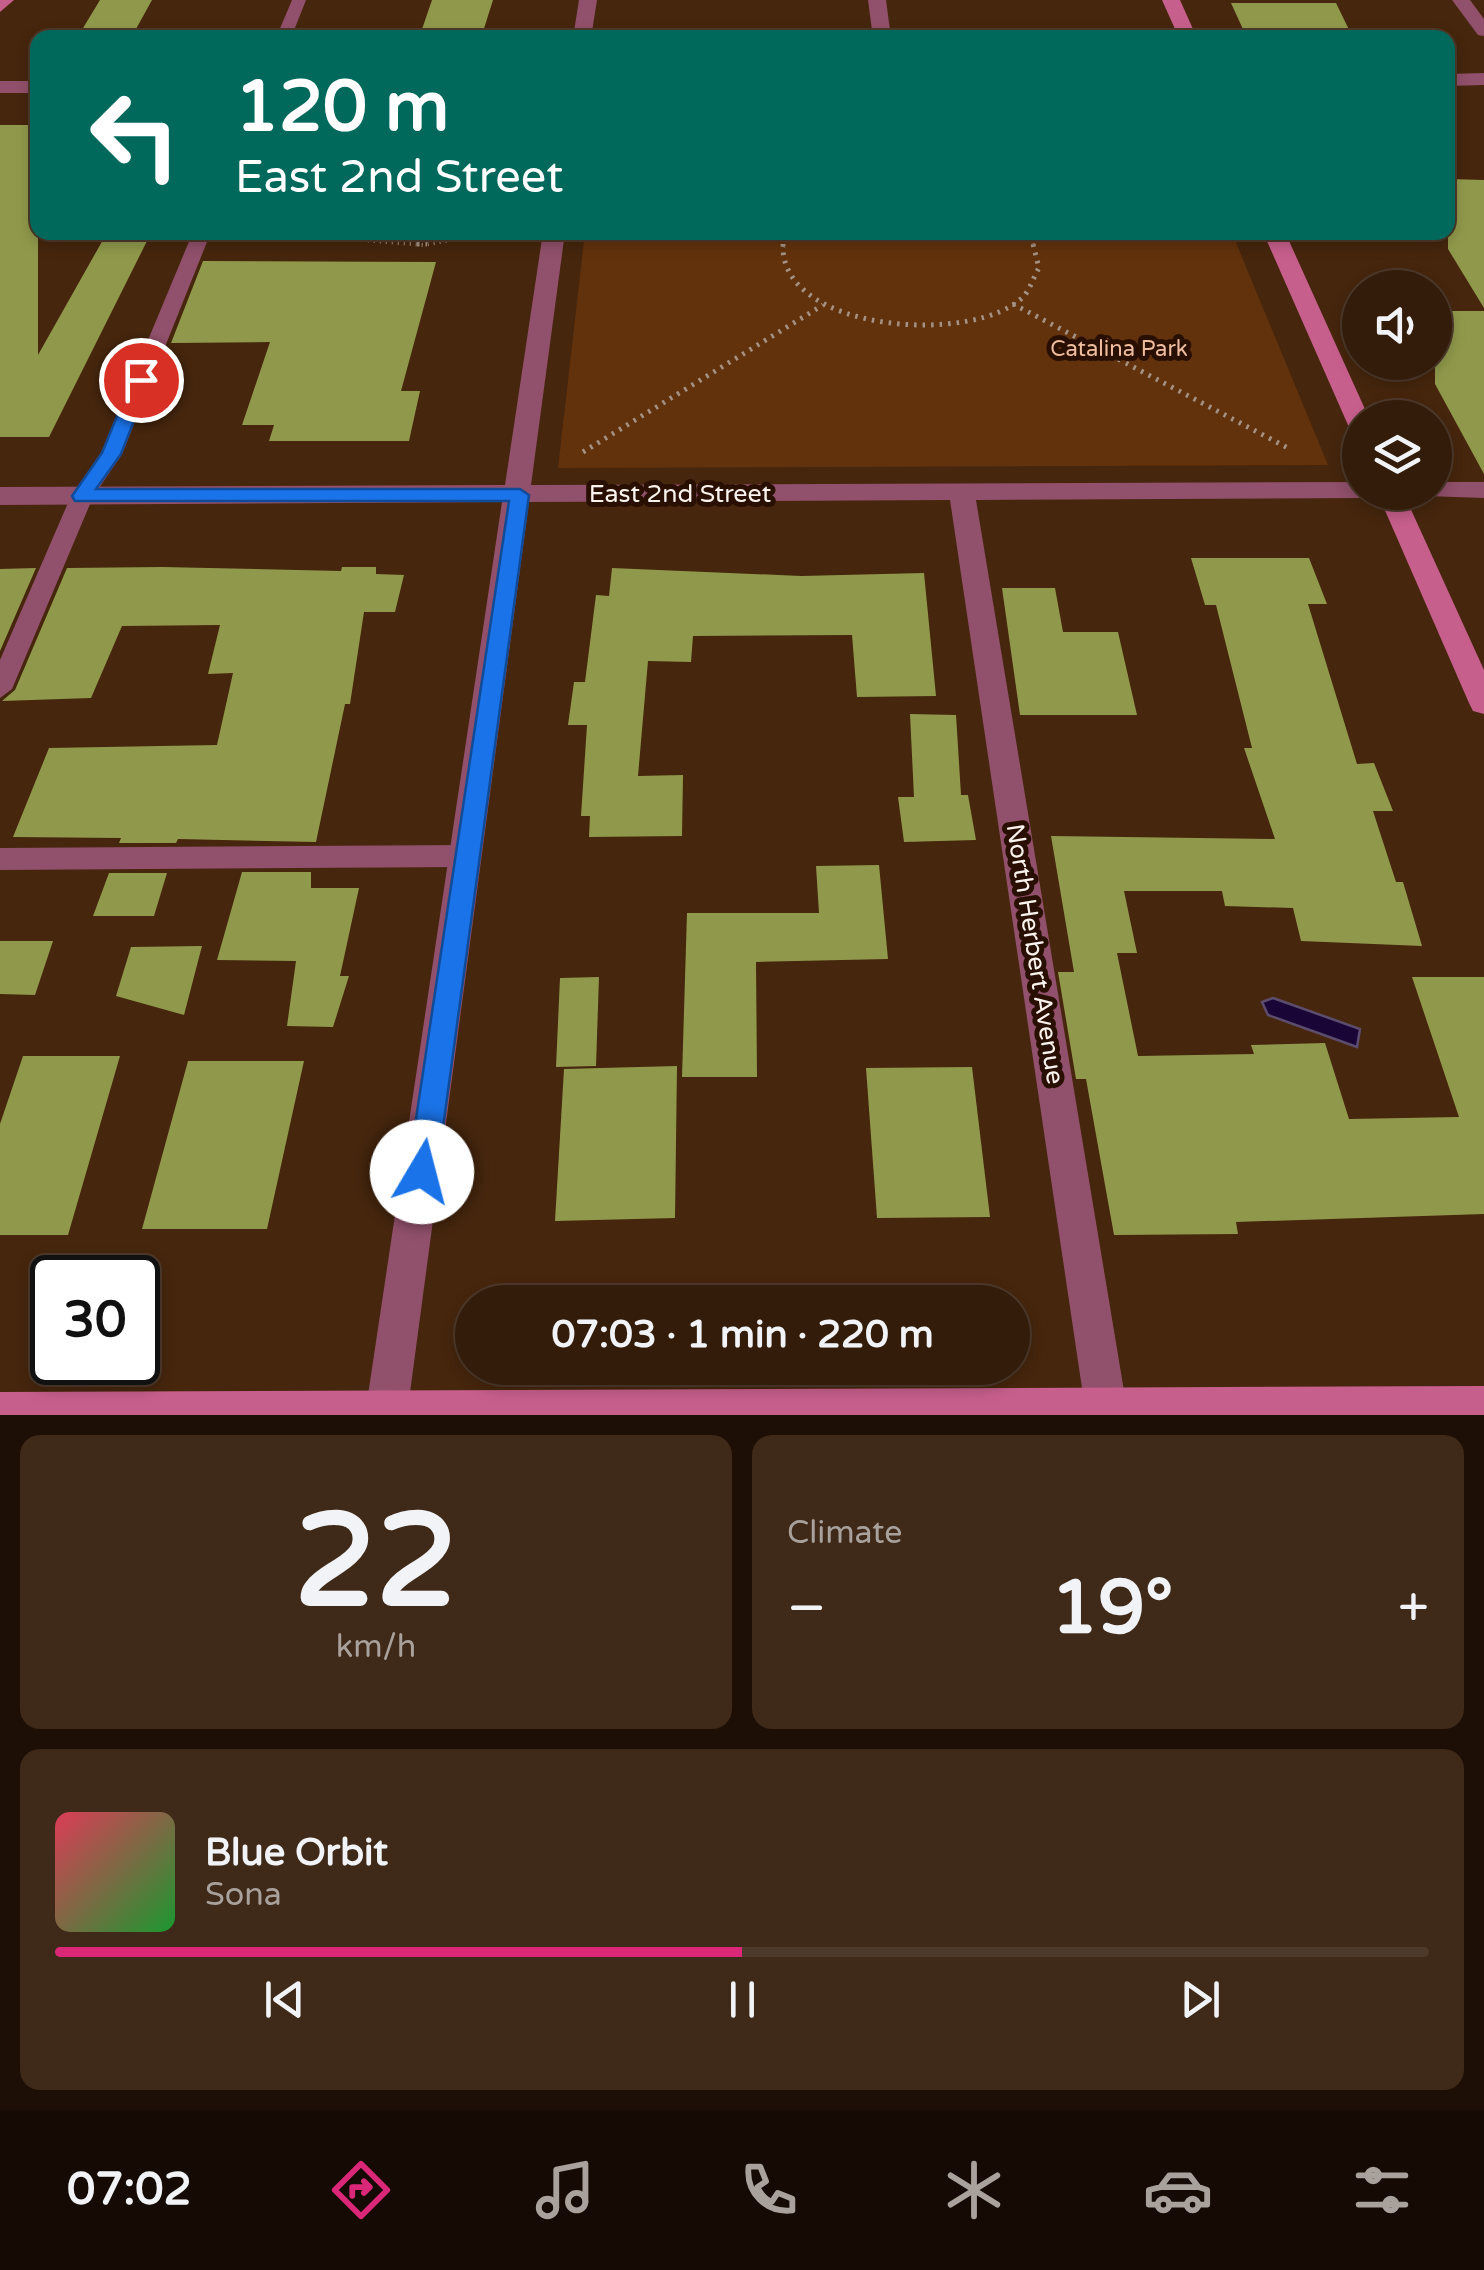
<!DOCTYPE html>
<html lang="en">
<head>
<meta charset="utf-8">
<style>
  :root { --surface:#341c0a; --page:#3f2918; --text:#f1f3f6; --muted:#a9a19c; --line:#4e3a2b; --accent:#db2777 }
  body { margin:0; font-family:"Varela Round",sans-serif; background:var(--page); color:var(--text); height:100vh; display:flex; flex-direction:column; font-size:38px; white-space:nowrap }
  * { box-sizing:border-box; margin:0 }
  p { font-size:32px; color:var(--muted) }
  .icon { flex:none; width:55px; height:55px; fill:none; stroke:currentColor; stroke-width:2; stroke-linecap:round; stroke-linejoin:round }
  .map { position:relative; height:1415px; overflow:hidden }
  .sheet { display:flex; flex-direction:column; gap:20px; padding:20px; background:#1d0f06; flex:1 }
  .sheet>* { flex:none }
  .banner { position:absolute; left:30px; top:30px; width:1425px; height:210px; border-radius:20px; box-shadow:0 5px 15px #0003,0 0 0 2px var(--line); background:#00695c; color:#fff; overflow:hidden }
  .tools { position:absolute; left:1342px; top:270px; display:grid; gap:20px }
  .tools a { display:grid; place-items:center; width:110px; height:110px; border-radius:50%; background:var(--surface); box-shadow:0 5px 15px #0003,0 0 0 2px var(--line); font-size:50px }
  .speed { position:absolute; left:30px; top:1255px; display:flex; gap:20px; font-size:50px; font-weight:700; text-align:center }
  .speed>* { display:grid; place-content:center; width:130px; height:130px; border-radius:50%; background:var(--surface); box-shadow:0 5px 15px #0003,0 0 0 2px var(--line); line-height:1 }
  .speed .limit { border:5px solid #111; border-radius:15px; background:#fff; color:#111 }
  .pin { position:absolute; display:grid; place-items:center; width:85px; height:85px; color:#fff; margin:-42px; border:5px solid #fff; border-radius:50%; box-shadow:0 2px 10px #0007 }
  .me { position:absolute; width:110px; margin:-55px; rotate:8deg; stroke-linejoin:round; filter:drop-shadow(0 0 8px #0008) }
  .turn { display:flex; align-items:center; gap:35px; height:210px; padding:0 40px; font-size:45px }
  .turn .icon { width:130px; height:130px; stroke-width:2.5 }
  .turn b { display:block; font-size:70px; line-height:85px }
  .big { font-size:75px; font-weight:700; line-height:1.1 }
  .sheet .tile { flex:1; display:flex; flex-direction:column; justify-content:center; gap:15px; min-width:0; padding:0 35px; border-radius:20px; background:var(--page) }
  .sheet .dial { align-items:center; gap:0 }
  .dial b { font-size:130px; line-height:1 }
  .song { display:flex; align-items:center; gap:30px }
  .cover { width:120px; height:120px; border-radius:15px; background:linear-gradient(135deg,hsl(350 70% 55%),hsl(130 70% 35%)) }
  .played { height:10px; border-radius:5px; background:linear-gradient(90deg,var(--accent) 50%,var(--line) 50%) }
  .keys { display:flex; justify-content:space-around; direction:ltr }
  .heat { display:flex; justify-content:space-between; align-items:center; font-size:55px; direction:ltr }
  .sheet .tiles { flex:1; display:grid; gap:20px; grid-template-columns:1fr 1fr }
  .tile:last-child { grid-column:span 2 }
  .trip { position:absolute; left:455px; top:1285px; width:575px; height:100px; border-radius:50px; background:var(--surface); box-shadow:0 5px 15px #0003,0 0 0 2px var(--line); font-weight:700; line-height:100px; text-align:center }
  .menu { display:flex; height:160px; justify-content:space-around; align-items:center; background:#150b04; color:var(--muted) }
  .menu .icon { width:70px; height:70px }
  .menu .active { color:var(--accent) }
  .menu b { font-size:45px; color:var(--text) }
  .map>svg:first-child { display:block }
  .green { fill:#62320c }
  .water { fill:#190637; stroke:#5c4d6e; stroke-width:2.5 }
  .building { fill:#90994b }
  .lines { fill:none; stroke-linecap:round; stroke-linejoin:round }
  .path-far1 { stroke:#a59284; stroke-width:4; stroke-dasharray:1 5; stroke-linecap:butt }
  .path { stroke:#a59284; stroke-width:5; stroke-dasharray:2.5 6; stroke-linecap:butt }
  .lane { fill:#91506b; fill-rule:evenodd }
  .street { fill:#91506b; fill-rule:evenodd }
  .secondary { fill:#c75f8c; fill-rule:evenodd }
  .route { fill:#1a73e8; stroke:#114b97; stroke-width:2.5 }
  .labels { text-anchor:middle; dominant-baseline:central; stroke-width:10; stroke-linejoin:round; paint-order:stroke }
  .far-park-label { font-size:22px; fill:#eebd9d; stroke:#280f00 }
  .street-label { font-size:25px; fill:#faf2ee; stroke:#280f00 }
</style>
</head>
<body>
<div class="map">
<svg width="1484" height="1415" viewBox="0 0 1484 1415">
  <rect width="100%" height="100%" fill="#46260d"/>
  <!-- green -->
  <path class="green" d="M 585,232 L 1232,233 L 1328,465 L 558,468 Z"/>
  <!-- water -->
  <path class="water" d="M 1273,998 L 1360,1029 L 1357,1047 L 1268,1015 L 1262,1002 Z"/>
  <!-- building -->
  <g class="building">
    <path d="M 100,0 L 152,0 L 131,38 L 77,38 Z"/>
    <path d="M 432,0 L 493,0 L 481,38 L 419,38 Z"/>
    <path d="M 1231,3 L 1336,3 L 1353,38 L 1247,38 Z"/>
    <path d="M 0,125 L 38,125 L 38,355 L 104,238 L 149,237 L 49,437 L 0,437 Z"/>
    <path d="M 1448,179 L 1484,180 L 1484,308 L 1448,249 Z"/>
    <path d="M 203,261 L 436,262 L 401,391 L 420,391 L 409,441 L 269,441 L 274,425 L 242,425 L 270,342 L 171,343 Z"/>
    <path d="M 1435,311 L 1484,311 L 1484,474 L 1435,384 Z"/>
    <path d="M 1191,558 L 1309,558 L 1327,604 L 1308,604 L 1357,764 L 1374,763 L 1393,811 L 1373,811 L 1396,882 L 1403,882 L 1422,946 L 1301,941 L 1293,908 L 1225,906 L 1222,891 L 1124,891 L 1137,953 L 1117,953 L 1138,1056 L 1254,1054 L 1251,1045 L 1325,1043 L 1349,1119 L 1459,1117 L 1412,977 L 1484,977 L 1484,1214 L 1236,1222 L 1238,1234 L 1114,1235 L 1086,1079 L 1076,1079 L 1058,972 L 1074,972 L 1051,836 L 1275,839 L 1244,748 L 1252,748 L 1216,605 L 1205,605 Z"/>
    <path d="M 162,567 L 341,571 L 342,567 L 376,567 L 376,574 L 404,575 L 395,612 L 364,612 L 350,704 L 345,704 L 316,842 L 178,839 L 176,843 L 119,843 L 121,838 L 13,837 L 49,748 L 217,745 L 233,673 L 208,674 L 220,625 L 122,626 L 91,698 L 2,701 L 15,690 L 67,568 Z"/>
    <path d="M 36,568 L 0,651 L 0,569 Z"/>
    <path d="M 612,568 L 801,576 L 924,573 L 936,696 L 857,697 L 852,635 L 693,636 L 691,662 L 648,661 L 638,776 L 683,775 L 682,836 L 589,837 L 590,816 L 581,816 L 587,725 L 568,725 L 574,682 L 585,682 L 596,595 L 609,596 Z"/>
    <path d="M 1002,588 L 1055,588 L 1063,632 L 1118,632 L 1137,715 L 1020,715 Z"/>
    <path d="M 910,714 L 956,715 L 961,795 L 968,795 L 976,840 L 904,842 L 898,797 L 914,797 Z"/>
    <path d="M 879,865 L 888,959 L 756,962 L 757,1077 L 682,1077 L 687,913 L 819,913 L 816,866 Z"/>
    <path d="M 242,872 L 311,872 L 311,888 L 359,888 L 340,976 L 349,976 L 333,1027 L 287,1026 L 296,961 L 217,960 Z"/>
    <path d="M 109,873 L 167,873 L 154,916 L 93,916 Z"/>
    <path d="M 0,941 L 53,941 L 35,995 L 0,994 Z"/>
    <path d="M 202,946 L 184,1015 L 116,996 L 131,947 Z"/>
    <path d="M 599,977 L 596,1066 L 556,1067 L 560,978 Z"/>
    <path d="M 23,1056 L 120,1056 L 68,1235 L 0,1235 L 0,1124 Z"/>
    <path d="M 188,1061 L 304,1061 L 267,1229 L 142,1229 Z"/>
    <path d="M 677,1066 L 675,1218 L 555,1221 L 564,1069 Z"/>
    <path d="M 972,1067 L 990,1217 L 877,1218 L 866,1068 Z"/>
  </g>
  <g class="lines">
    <!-- path-far1 -->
    <g class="path-far1">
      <path d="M 328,232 L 326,239 L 342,238"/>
      <path d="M 1030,232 L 1034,247"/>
      <path d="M 354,236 L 392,232"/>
      <path d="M 338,238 L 424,245 L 461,238 L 463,232"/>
      <path d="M 783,247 L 788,232"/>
    </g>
    <!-- path -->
    <g class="path">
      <path d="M 417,244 L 427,244"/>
      <path d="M 783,244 C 779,333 976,346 1024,296 C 1030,289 1034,276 1039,268 L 1033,244"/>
      <path d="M 1013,304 L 1288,448"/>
      <path d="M 583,452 L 823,305"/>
    </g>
    <!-- lane -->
    <g class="lane">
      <path d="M 292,0 L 306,0 L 291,38 L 276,38 Z"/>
      <path d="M 193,232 L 211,232 L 122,454 L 93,497 L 12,689 L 0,698 L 0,660 L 71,496 L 101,453 Z"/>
      <path d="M 467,845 L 477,848 L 481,856 L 477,864 L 467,867 L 0,870 L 0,848 Z"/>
    </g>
    <!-- street -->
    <g class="street">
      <path d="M 579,0 L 597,0 L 591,38 L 573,38 Z"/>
      <path d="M 868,0 L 886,0 L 891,38 L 873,38 Z"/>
      <path d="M 1452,0 L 1470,0 L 1484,19 L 1484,36 L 1478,35 Z"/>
      <path d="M 1484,73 L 1484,85 L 1448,86 L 1448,74 Z"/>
      <rect x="0" y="81" width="38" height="12"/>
      <path d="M 543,232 L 565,232 L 531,485 L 1360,482 L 1360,492 L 1371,492 L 1360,498 L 976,500 L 1128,1415 L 1086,1415 L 950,500 L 529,502 L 407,1415 L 365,1415 L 502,502 L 0,505 L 0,487 L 505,485 Z"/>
      <path d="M 1435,482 L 1484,482 L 1484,498 L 1426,496 L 1424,492 L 1435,492 Z"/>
    </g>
    <!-- secondary -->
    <g class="secondary">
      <path d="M 0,0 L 14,0 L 0,12 Z"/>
      <path d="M 1162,0 L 1180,0 L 1197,38 L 1179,38 Z"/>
      <path d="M 1263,232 L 1285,232 L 1369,418 L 1360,418 L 1360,433 L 1348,425 Z"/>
      <path d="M 1377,492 L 1403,492 L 1484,670 L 1484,714 L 1473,711 L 1469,703 Z"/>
      <path d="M 1484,1386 L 1484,1415 L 0,1415 L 0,1392 Z"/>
    </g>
  </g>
  <!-- route -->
  <path class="route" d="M 141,375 L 150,380 L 121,454 L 96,489 L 520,489 L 529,495 L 437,1172 L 433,1181 L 422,1185 L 412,1181 L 408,1172 L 509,501 L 75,501 L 72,496 L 102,453 L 132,380 Z"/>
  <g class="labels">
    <!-- far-park labels -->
    <g class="far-park-label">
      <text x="1119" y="349">Catalina Park</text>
    </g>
    <!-- street labels -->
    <g class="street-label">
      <text x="680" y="494">East 2nd Street</text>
      <text transform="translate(1035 954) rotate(81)">North Herbert Avenue</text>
    </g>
  </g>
</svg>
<div class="tools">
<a><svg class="icon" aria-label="sound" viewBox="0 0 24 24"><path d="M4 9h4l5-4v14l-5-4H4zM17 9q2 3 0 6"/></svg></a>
<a><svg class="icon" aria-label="layers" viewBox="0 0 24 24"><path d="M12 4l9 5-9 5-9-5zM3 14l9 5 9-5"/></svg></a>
</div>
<div class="speed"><div class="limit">30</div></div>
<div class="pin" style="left:141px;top:380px;background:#d93025"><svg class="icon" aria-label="arrive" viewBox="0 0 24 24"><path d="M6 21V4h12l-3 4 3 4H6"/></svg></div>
<svg class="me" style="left:422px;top:1172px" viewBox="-20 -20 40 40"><circle r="19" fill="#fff"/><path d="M0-13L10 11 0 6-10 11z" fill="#1a73e8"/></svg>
<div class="trip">07:03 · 1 min · 220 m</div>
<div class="banner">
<div class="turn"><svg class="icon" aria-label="left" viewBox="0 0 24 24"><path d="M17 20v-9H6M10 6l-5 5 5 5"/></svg><div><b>120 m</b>East 2nd Street</div></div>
</div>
</div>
<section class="sheet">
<div class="tiles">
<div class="tile dial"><b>22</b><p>km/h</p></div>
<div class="tile"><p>Climate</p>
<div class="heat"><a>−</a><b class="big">19°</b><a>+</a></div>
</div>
<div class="tile">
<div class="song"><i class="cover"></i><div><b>Blue Orbit</b><p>Sona</p></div></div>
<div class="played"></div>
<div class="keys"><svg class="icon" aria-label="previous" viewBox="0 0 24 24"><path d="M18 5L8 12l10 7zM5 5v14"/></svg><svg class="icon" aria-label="pause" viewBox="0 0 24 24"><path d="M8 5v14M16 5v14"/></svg><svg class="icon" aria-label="next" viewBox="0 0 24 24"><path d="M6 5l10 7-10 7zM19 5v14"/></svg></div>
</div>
</div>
</section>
<nav class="menu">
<b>07:02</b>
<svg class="icon active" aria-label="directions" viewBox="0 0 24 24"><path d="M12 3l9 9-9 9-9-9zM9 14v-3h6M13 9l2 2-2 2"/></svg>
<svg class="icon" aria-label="music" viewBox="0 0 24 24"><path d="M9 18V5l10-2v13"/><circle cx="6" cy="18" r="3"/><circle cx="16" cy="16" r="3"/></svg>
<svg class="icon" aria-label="phone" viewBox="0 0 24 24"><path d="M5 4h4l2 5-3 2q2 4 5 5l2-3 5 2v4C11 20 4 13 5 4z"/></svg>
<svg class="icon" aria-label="climate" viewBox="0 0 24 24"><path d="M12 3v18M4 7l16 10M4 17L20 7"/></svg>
<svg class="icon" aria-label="car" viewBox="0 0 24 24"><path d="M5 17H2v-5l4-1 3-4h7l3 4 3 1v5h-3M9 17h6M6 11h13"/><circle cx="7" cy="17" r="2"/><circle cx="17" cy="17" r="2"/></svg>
<svg class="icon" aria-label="filters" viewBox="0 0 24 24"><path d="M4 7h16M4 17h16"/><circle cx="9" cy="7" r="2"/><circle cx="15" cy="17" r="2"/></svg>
</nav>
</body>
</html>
